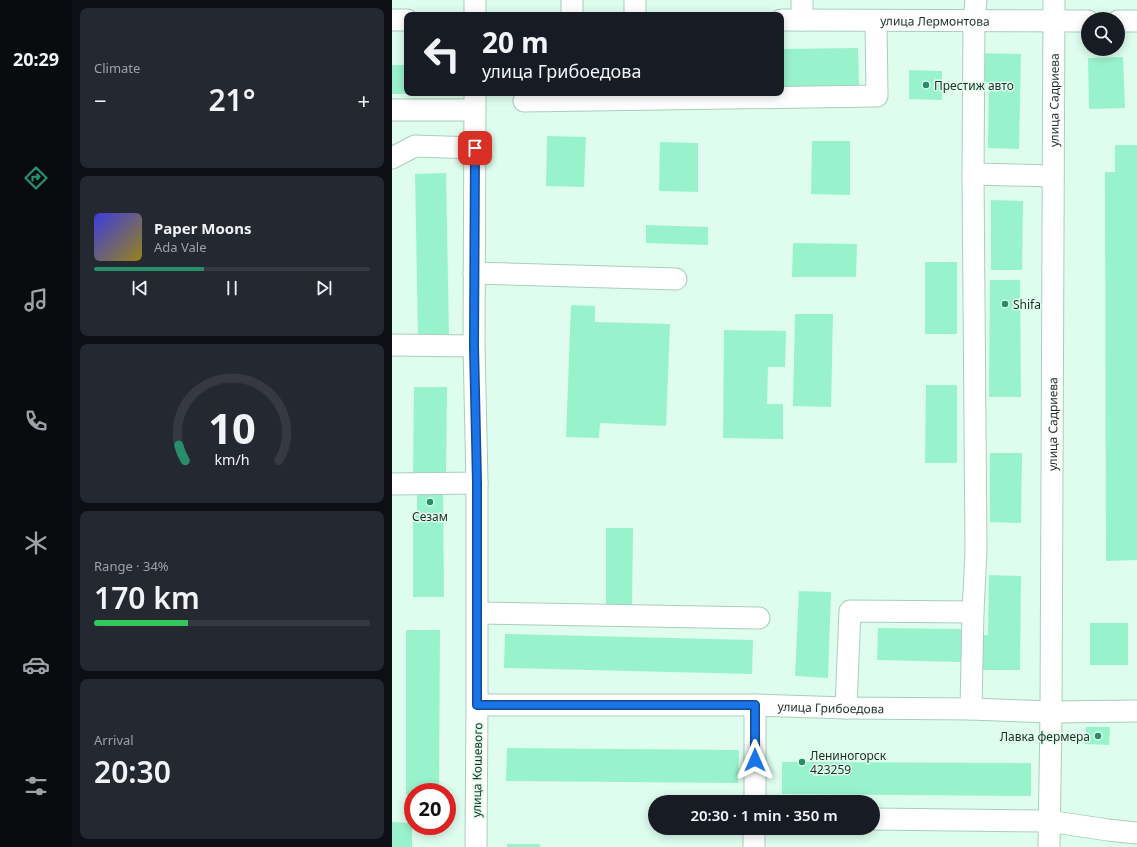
<!DOCTYPE html>
<html lang="en">
<head>
<meta charset="utf-8">
<style>
  :root { --surface:#171b24; --page:#242831; --text:#f1f3f6; --muted:#9ea1a6; --line:#363941; --accent:#288e6a }
  body { margin:0; font-family:"Noto Sans",sans-serif; background:var(--page); color:var(--text); height:100vh; display:flex; flex-direction:column; font-size:15px; white-space:nowrap }
  * { box-sizing:border-box; margin:0 }
  p { font-size:13px; color:var(--muted) }
  .icon { flex:none; width:22px; height:22px; fill:none; stroke:currentColor; stroke-width:2; stroke-linecap:round; stroke-linejoin:round }
  .map { position:relative; flex:1; overflow:hidden }
  .side { display:flex; flex-direction:column; gap:8px; padding:8px; background:#0d0f14; width:320px }
  .side>* { flex:none }
  .top-card { position:absolute; left:12px; top:12px; width:380px; height:84px; border-radius:8px; box-shadow:0 2px 10px #0003; background:#171b24; color:var(--text); overflow:hidden }
  .buttons { position:absolute; left:689px; top:12px; display:grid; gap:8px }
  .buttons a { display:grid; place-items:center; width:44px; height:44px; border-radius:50%; background:var(--surface); box-shadow:0 2px 10px #0003; font-size:20px }
  .speed { position:absolute; left:12px; top:783px; display:flex; gap:8px; font-size:20px; font-weight:700; text-align:center }
  .speed>* { display:grid; place-content:center; width:52px; height:52px; border-radius:50%; background:var(--surface); box-shadow:0 2px 10px #0003; line-height:1 }
  .speed .limit { border:6px solid #d22; background:#fff; color:#111 }
  .pin { position:absolute; display:grid; place-items:center; width:34px; height:34px; color:#fff; margin:-17px; border-radius:8px; box-shadow:0 2px 6px #0006 }
  .me { position:absolute; width:44px; margin:-22px; rotate:0deg; stroke-linejoin:round; filter:drop-shadow(0 0 3px #0008) }
  .turn { display:flex; align-items:center; gap:14px; height:84px; padding:0 12px; font-size:18px }
  .turn .icon { width:52px; height:52px; stroke-width:2.5 }
  .turn b { display:block; font-size:28px; line-height:34px }
  .big { font-size:30px; font-weight:600; line-height:1.1 }
  .side .card { flex:1; display:flex; flex-direction:column; justify-content:center; gap:6px; min-width:0; padding:0 14px; border-radius:8px; background:var(--page) }
  .side .dial { align-items:center; gap:0 }
  .dial svg { height:104px; overflow:visible; fill:none; stroke:var(--line); stroke-width:7; stroke-linecap:round; text-anchor:middle }
  .dial text { fill:var(--text); stroke:none }
  .song { display:flex; align-items:center; gap:12px }
  .cover { width:48px; height:48px; border-radius:6px; background:linear-gradient(135deg,hsl(240 70% 55%),hsl(50 70% 35%)) }
  .played { height:4px; border-radius:2px; background:linear-gradient(90deg,var(--accent) 40%,var(--line) 40%) }
  .keys { display:flex; justify-content:space-around; direction:ltr }
  .heat { display:flex; justify-content:space-between; align-items:center; font-size:22px; direction:ltr }
  .charge { height:6px; border-radius:3px; background:linear-gradient(90deg,#34c759 34%,var(--line) 0) }
  .trip { position:absolute; left:256px; top:795px; width:232px; height:40px; border-radius:20px; background:var(--surface); box-shadow:0 2px 10px #0003; font-weight:600; line-height:40px; text-align:center }
  main { display:flex; flex:1; min-height:0 }
  .tab-bar { display:flex; flex-direction:column; width:72px; justify-content:space-around; align-items:center; background:#090b0e; color:var(--muted) }
  .tab-bar .icon { width:28px; height:28px }
  .tab-bar .active { color:var(--accent) }
  .tab-bar b { font-size:18px; color:var(--text) }
  .map>svg:first-child { display:block }
  .building { fill:#98f3cc }
  .lines { fill:none; stroke-linecap:round; stroke-linejoin:round }
  .minor-casing { stroke:#a9cebc; stroke-width:23 }
  .minor { stroke:#fff; stroke-width:21 }
  .route-casing { stroke:#114b97; stroke-width:10 }
  .route { stroke:#1a73e8; stroke-width:7 }
  .poi-dot { fill:#288e6a; stroke:#defdee; stroke-width:1.5 }
  .labels { text-anchor:middle; dominant-baseline:central; stroke-width:3; stroke-linejoin:round; paint-order:stroke }
  .street-label { font-size:12px; fill:#1e2d26; stroke:#defdee }
  .poi-label { font-size:12px; fill:#1e2d26; stroke:#defdee; text-anchor:start }
</style>
</head>
<body>
<main>
<nav class="tab-bar">
<b>20:29</b>
<svg class="icon active" aria-label="directions" viewBox="0 0 24 24"><path d="M12 3l9 9-9 9-9-9zM9 14v-3h6M13 9l2 2-2 2"/></svg>
<svg class="icon" aria-label="music" viewBox="0 0 24 24"><path d="M9 18V5l10-2v13"/><circle cx="6" cy="18" r="3"/><circle cx="16" cy="16" r="3"/></svg>
<svg class="icon" aria-label="phone" viewBox="0 0 24 24"><path d="M5 4h4l2 5-3 2q2 4 5 5l2-3 5 2v4C11 20 4 13 5 4z"/></svg>
<svg class="icon" aria-label="climate" viewBox="0 0 24 24"><path d="M12 3v18M4 7l16 10M4 17L20 7"/></svg>
<svg class="icon" aria-label="car" viewBox="0 0 24 24"><path d="M5 17H2v-5l4-1 3-4h7l3 4 3 1v5h-3M9 17h6M6 11h13"/><circle cx="7" cy="17" r="2"/><circle cx="17" cy="17" r="2"/></svg>
<svg class="icon" aria-label="filters" viewBox="0 0 24 24"><path d="M4 7h16M4 17h16"/><circle cx="9" cy="7" r="2"/><circle cx="15" cy="17" r="2"/></svg>
</nav>
<section class="side">
<div class="card"><p>Climate</p>
<div class="heat"><a>−</a><b class="big">21°</b><a>+</a></div>
</div>
<div class="card">
<div class="song"><i class="cover"></i><div><b>Paper Moons</b><p>Ada Vale</p></div></div>
<div class="played"></div>
<div class="keys"><svg class="icon" aria-label="previous" viewBox="0 0 24 24"><path d="M18 5L8 12l10 7zM5 5v14"/></svg><svg class="icon" aria-label="pause" viewBox="0 0 24 24"><path d="M8 5v14M16 5v14"/></svg><svg class="icon" aria-label="next" viewBox="0 0 24 24"><path d="M6 5l10 7-10 7zM19 5v14"/></svg></div>
</div>
<div class="card dial"><svg viewBox="0 0 100 80">
<path d="M14 69A42 42 0 1 1 86 69"/>
<path d="M14 69A42 42 0 0 1 9 57" stroke="#288e6a"/>
<text x="50" y="56" font-size="32" font-weight="700">10</text>
<text x="50" y="72" font-size="11">km/h</text>
</svg></div>
<div class="card"><p>Range · 34%</p><b class="big">170 km</b><div class="charge"></div></div>
<div class="card"><p>Arrival</p><b class="big">20:30</b></div>
</section>
<div class="map">
<svg width="745" height="847" viewBox="0 0 745 847">
  <rect width="100%" height="100%" fill="#defdee"/>
  <!-- building -->
  <g class="building">
    <path d="M 466,48 L 467,86 L 389,86 L 389,49 Z"/>
    <path d="M 584,53 L 629,54 L 627,149 L 596,148 L 597,83 L 584,83 Z"/>
    <path d="M 731,57 L 733,108 L 697,109 L 696,58 Z"/>
    <path d="M 0,65 L 15,65 L 15,93 L 57,93 L 57,94 L 0,94 Z"/>
    <path d="M 517,70 L 550,71 L 550,100 L 517,99 Z"/>
    <path d="M 155,136 L 194,137 L 192,187 L 154,186 Z"/>
    <path d="M 420,141 L 458,141 L 458,195 L 419,194 Z"/>
    <path d="M 268,142 L 306,143 L 306,192 L 267,191 Z"/>
    <path d="M 723,145 L 745,145 L 745,560 L 714,561 L 713,172 L 723,172 Z"/>
    <path d="M 54,173 L 57,336 L 26,336 L 23,174 Z"/>
    <path d="M 599,200 L 631,201 L 630,270 L 599,270 Z"/>
    <path d="M 254,225 L 316,227 L 316,245 L 254,243 Z"/>
    <path d="M 401,243 L 465,244 L 464,277 L 400,277 Z"/>
    <rect x="533" y="262" width="32" height="72"/>
    <path d="M 598,280 L 628,280 L 629,397 L 597,397 Z"/>
    <path d="M 179,305 L 203,306 L 203,322 L 278,324 L 274,426 L 208,423 L 207,438 L 174,437 Z"/>
    <path d="M 403,314 L 441,314 L 439,407 L 401,406 Z"/>
    <path d="M 332,330 L 394,331 L 393,367 L 376,367 L 375,404 L 391,404 L 391,439 L 331,438 Z"/>
    <path d="M 534,385 L 565,385 L 565,463 L 533,463 Z"/>
    <path d="M 22,387 L 55,387 L 54,475 L 21,475 Z"/>
    <path d="M 598,453 L 630,453 L 629,523 L 598,522 Z"/>
    <path d="M 51,488 L 52,597 L 21,597 L 21,515 L 25,515 L 25,489 Z"/>
    <path d="M 214,528 L 241,528 L 240,609 L 214,609 Z"/>
    <path d="M 597,575 L 629,576 L 628,670 L 582,670 L 583,635 L 596,635 Z"/>
    <path d="M 407,591 L 439,592 L 436,678 L 403,676 Z"/>
    <rect x="698" y="623" width="38" height="42"/>
    <path d="M 486,628 L 569,629 L 569,662 L 485,660 Z"/>
    <path d="M 14,630 L 48,630 L 47,792 L 21,792 L 21,795 L 14,795 Z"/>
    <path d="M 113,634 L 361,640 L 360,674 L 112,668 Z"/>
    <path d="M 694,727 L 718,727 L 717,745 L 693,744 Z"/>
    <path d="M 115,748 L 347,750 L 346,783 L 114,781 Z"/>
    <path d="M 390,762 L 639,763 L 639,796 L 390,794 Z"/>
    <path d="M 0,822 L 20,823 L 20,847 L 0,847 Z"/>
    <rect x="115" y="844" width="33" height="3"/>
  </g>
  <g class="lines">
    <!-- minor casing -->
    <g class="minor-casing">
      <g id="minor">
        <path d="M 83,0 L 83,15"/>
        <path d="M 410,0 L 410,20"/>
        <path d="M 180,15 L 180,0"/>
        <path d="M 243,15 L 243,0"/>
        <path d="M 0,20 L 15,20"/>
        <path id="s1" d="M 389,20 L 696,21"/>
        <path d="M 726,21 L 745,21"/>
        <path d="M 83,93 L 82,346 L 85,483 L 85,705 L 84,847"/>
        <path d="M 132,101 L 485,96 L 484,21"/>
        <path d="M 0,110 L 83,110"/>
        <path d="M 0,158 L 23,146 L 83,148"/>
        <path d="M 581,174 L 661,176"/>
        <path d="M 82,273 L 284,279"/>
        <path d="M 0,345 L 82,346"/>
        <path d="M 0,484 L 85,483"/>
        <path d="M 581,612 L 584,551 L 581,174 L 582,21 L 584,0"/>
        <path d="M 85,613 L 367,618"/>
        <path id="s2" d="M 85,705 L 363,705 L 454,708 L 579,709 L 659,712 L 745,711"/>
        <path d="M 454,708 L 458,611 L 581,612 L 579,709"/>
        <path d="M 363,802 L 363,705"/>
        <path d="M 481,819 L 656,821 L 716,830 L 745,833"/>
        <path d="M 362,847 L 362,828"/>
        <path id="s3" d="M 657,847 L 659,712 L 662,0"/>
      </g>
    </g>
    <!-- minor -->
    <use href="#minor" class="minor"/>
  </g>
  <g class="lines">
    <!-- route casing -->
    <g class="route-casing">
      <path id="route" d="M 83,148 L 82,346 L 85,483 L 85,705 L 363,705 L 363,760"/>
    </g>
    <!-- route -->
    <use href="#route" class="route"/>
  </g>
  <!-- markers -->
  <g class="poi-dot">
    <circle cx="534" cy="85" r="4"/>
    <circle cx="613" cy="304" r="4"/>
    <circle cx="38" cy="502" r="4"/>
    <circle cx="706" cy="736" r="4"/>
    <circle cx="410" cy="762" r="4"/>
  </g>
  <g class="labels">
    <!-- street labels -->
    <g class="street-label">
      <text stroke="none"><textPath href="#s1" startOffset="154">улица Лермонтова</textPath></text>
      <text stroke="none"><textPath href="#s3" startOffset="747">улица Садриева</textPath></text>
      <text stroke="none"><textPath href="#s3" startOffset="423">улица Садриева</textPath></text>
      <text stroke="none"><textPath href="#s2" startOffset="354">улица Грибоедова</textPath></text>
      <text transform="translate(85 770) rotate(-89)">улица Кошевого</text>
    </g>
    <!-- poi labels -->
    <g class="poi-label">
      <text x="542" y="85">Престиж авто</text>
      <text x="621" y="304">Shifa</text>
      <text x="38" y="516" text-anchor="middle">Сезам</text>
      <text x="698" y="736" text-anchor="end">Лавка фермера</text>
      <text x="418" y="755">Лениногорск<tspan x="418" dy="14">423259</tspan></text>
    </g>
  </g>
</svg>
<div class="buttons">
<a><svg class="icon" aria-label="search" viewBox="0 0 24 24"><circle cx="10" cy="10" r="6"/><path d="M15 15l6 6"/></svg></a>
</div>
<div class="speed"><div class="limit">20</div></div>
<div class="pin" style="left:83px;top:148px;background:#d93025"><svg class="icon" aria-label="arrive" viewBox="0 0 24 24"><path d="M6 21V4h12l-3 4 3 4H6"/></svg></div>
<svg class="me" style="left:363px;top:760px" viewBox="-20 -20 40 40"><path d="M0-17L14 15 0 8-14 15z" fill="#1a73e8" stroke="#fff" stroke-width="4"/></svg>
<div class="trip">20:30 · 1 min · 350 m</div>
<div class="top-card">
<div class="turn"><svg class="icon" aria-label="left" viewBox="0 0 24 24"><path d="M17 20v-9H6M10 6l-5 5 5 5"/></svg><div><b>20 m</b>улица Грибоедова</div></div>
</div>
</div>
</main>
</body>
</html>
